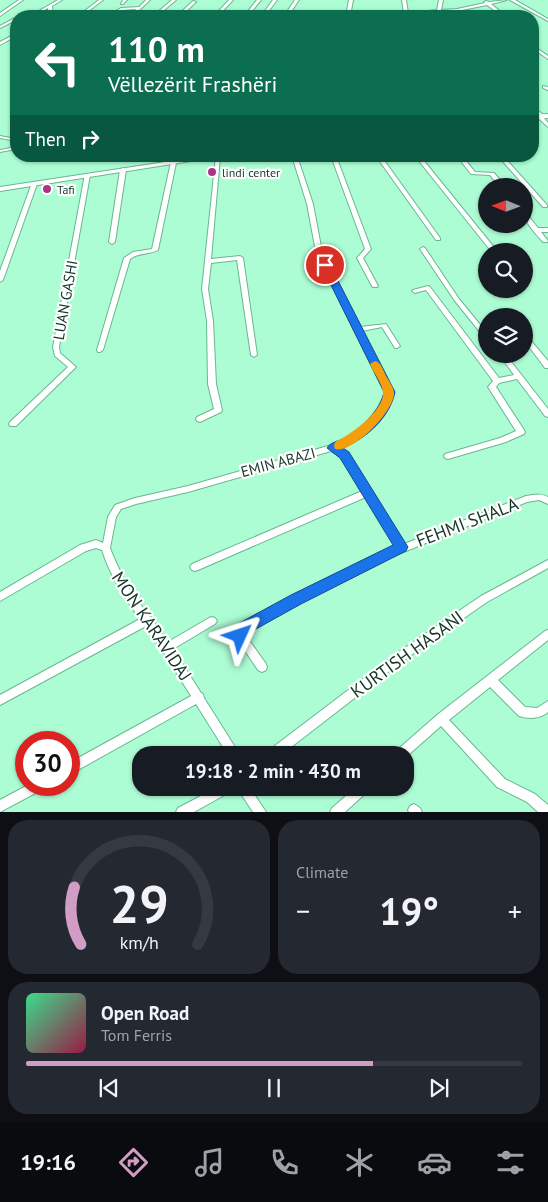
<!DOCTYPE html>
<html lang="en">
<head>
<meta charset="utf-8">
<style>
  :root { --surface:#171b24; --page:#242831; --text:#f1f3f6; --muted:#9ea1a6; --line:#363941; --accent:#d29dc4 }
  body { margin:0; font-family:"PT Sans",sans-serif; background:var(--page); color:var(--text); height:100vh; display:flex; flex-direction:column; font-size:19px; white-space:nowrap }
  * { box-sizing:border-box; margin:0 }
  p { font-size:16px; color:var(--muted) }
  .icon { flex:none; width:28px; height:28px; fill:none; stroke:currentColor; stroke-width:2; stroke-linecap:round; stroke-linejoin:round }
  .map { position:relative; height:812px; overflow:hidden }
  .details { display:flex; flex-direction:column; gap:8px; padding:8px; background:#0d0f14; flex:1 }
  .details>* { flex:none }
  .guide { position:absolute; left:10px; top:10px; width:529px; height:152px; border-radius:20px; box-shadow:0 1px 4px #0004; background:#0b6e4f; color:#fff; overflow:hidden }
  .needle { width:32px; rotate:271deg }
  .fabs { position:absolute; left:478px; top:178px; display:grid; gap:10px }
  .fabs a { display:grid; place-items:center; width:55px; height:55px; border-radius:50%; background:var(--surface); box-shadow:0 1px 4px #0004; font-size:25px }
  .speed { position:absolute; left:15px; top:731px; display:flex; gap:10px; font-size:25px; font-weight:700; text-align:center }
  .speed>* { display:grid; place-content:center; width:65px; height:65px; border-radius:50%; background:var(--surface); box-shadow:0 1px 4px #0004; line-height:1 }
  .speed .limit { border:8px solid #d22; background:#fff; color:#111 }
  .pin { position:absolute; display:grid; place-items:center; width:42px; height:42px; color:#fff; margin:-21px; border:2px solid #fff; border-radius:50%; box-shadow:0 1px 5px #0007 }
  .me { position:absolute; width:55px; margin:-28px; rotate:48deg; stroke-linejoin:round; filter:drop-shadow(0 0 4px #0008) }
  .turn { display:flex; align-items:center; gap:18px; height:105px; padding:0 15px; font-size:22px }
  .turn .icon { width:65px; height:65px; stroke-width:2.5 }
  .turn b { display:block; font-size:35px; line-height:42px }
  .then { display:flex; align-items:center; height:48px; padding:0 15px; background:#0003; gap:10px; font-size:19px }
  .big { font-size:38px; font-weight:600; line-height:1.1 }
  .details .card { flex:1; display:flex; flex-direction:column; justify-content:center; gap:8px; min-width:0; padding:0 18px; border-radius:20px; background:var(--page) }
  .details .dial { align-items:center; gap:0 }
  .dial svg { height:130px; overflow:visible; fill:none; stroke:var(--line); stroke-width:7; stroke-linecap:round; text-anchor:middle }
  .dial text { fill:var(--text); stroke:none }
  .song { display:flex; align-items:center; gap:15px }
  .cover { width:60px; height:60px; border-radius:8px; background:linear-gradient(135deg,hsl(150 70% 55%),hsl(340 70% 35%)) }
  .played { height:5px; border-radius:2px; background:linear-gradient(90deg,var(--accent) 70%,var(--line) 70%) }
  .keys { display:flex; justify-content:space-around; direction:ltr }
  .heat { display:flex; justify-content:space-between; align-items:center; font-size:28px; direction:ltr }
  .details .tiles { flex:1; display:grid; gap:8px; grid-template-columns:1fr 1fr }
  .card:last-child { grid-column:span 2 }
  .trip { position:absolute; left:132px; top:746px; width:282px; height:50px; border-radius:20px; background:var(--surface); box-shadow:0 1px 4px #0004; font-weight:600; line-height:50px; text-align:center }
  .tabs { display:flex; height:80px; justify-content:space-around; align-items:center; background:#090b0e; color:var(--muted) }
  .tabs .icon { width:35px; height:35px }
  .tabs .selected { color:var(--accent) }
  .tabs b { font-size:22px; color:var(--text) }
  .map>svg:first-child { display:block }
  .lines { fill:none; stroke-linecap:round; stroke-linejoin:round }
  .minor-casing { stroke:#68b792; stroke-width:2 }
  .tertiary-casing { stroke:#68b792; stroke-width:2 }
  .minor { fill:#fff; fill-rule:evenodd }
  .tertiary { fill:#fff; fill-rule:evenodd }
  .route { fill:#1a73e8; stroke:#114b97 }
  .slow { fill:#f59e0b }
  .poi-dot { fill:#ac3488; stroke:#fff; stroke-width:2 }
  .labels { text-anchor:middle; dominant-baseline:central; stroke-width:4.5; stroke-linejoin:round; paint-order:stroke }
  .far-poi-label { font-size:12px; fill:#143627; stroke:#fff; text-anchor:start }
  .street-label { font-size:15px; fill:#143627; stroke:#fff }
  .near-street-label { font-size:18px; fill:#143627; stroke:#fff }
</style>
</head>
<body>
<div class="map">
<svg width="548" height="812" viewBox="0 0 548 812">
  <rect width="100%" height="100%" fill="#acfdd4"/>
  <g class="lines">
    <!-- minor casing -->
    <g class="minor-casing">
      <g id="minor">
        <path d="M 19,0 L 23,0 L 0,16 L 0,13 Z"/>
        <path d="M 58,0 L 62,0 L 52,6 L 53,16 L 49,16 L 48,8 L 34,16 L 30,16 Z"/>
        <path d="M 99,0 L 103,0 L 82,16 L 78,16 Z"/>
        <path d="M 123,0 L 127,0 L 123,4 L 121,4 Z"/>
        <path d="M 146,0 L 150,0 L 133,16 L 129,16 L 136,9 L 123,10 L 111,16 L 107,16 L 121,8 L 139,7 Z"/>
        <path d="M 172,0 L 176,0 L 157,16 L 153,16 Z"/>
        <path d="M 229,0 L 233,0 L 218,16 L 214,16 Z"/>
        <path d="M 257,0 L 261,0 L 248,16 L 244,16 Z"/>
        <path d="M 273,0 L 277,0 L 265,16 L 261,16 Z"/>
        <path d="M 295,0 L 299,0 L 288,16 L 284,16 Z"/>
        <path d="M 349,0 L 353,0 L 350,16 L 346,16 Z"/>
        <path d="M 402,0 L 406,0 L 408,13 L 437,10 L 439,0 L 443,0 L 441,10 L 457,9 L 485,3 L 484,2 L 486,1 L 489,2 L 507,0 L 491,4 L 506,16 L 502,16 L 487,5 L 457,11 L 387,16 L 374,16 L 404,13 Z"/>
        <path d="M 510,0 L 515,0 L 548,19 L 548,21 Z"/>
        <path d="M 193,1 L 196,2 L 181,16 L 177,16 Z"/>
        <path d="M 15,18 L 16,18 L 16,20 L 0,28 L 0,26 Z"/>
        <path d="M 15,34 L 16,34 L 16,36 L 0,45 L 0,42 Z"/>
        <path d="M 532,45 L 548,56 L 548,59 L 532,48 Z"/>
        <rect x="532" y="70" width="2" height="2"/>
        <path d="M 543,86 L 548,87 L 548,90 L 543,88 Z"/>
        <path d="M 532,107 L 544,115 L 544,116 L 543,117 L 548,123 L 548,127 L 537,117 L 538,115 L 532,111 Z"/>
        <path d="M 0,136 L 16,139 L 16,141 L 0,138 Z"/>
        <path d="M 16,147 L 16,149 L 0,152 L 0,150 Z"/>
        <path d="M 121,156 L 146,156 L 152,158 L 149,160 L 123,157 Z"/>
        <path d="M 216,156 L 220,157 L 211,259 L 240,256 L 243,258 L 257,355 L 254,357 L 251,355 L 237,260 L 211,263 L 208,289 L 213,321 L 216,384 L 222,410 L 221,412 L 200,422 L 197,421 L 196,419 L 197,417 L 214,409 L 208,384 L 207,321 L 202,289 Z"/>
        <path d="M 292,156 L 297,156 L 313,204 L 322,252 L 360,327 L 386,324 L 400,346 L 397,348 L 395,348 L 382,327 L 362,331 L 393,392 C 392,397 391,403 388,407 C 378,423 357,443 340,448 L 347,453 L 404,544 L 526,496 C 535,495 540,493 548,497 L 548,504 L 539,500 L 527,502 L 374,564 L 244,633 L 266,664 L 267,667 L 266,670 L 262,672 L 258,670 L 237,639 L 234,631 L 236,628 L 368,558 L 396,547 L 366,497 L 198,570 L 195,571 L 192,570 L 190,567 L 192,564 L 362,491 L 341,457 L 331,451 L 188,492 L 136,504 L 121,509 L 116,517 L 110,548 L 114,558 L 127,586 L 149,616 L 151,617 L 153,621 L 168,642 L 209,618 L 212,617 L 215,618 L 217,621 L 215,624 L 173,649 L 201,693 L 203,694 L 204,698 L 240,755 L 228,755 L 196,704 L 69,775 L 69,763 L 191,696 L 163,651 L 146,626 L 0,705 L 0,695 L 140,619 C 125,598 110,576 102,550 L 96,548 L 86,551 L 0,601 L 0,592 L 80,545 L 96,540 L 103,543 L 108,517 L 115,505 L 135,498 L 188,486 L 342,442 L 365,424 L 382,404 L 385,392 L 316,252 L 307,204 Z"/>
        <path d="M 331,156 L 336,156 L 371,249 L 363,258 L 378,286 L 377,287 L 373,287 L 372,286 L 357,258 L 365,249 Z"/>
        <path d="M 376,156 L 381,156 L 440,238 L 440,240 L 436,240 Z"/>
        <path d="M 415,156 L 420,156 L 497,251 L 491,251 Z"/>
        <path d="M 457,156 L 462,156 L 475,172 L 494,173 L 505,186 L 499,186 L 490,175 L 471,174 Z"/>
        <path d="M 498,156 L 503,156 L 547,205 L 547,207 L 543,207 Z"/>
        <path d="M 171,162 L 176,163 L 158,250 C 149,255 140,252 130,259 L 103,350 L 100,352 L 98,352 L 97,350 L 124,258 L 133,252 L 152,249 Z"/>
        <path d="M 123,168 L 126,170 L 115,242 L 112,244 L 109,242 L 120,170 Z"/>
        <path d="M 85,174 L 90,175 L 59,347 L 60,353 L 76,367 L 16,426 L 10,426 L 9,424 L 10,422 L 68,367 L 55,356 L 53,347 Z"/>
        <path d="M 32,183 L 37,184 L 3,280 L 0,282 L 0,271 Z"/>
        <path d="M 524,212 L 526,213 L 538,228 L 548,228 L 548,232 L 541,232 L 548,241 L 547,242 L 543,242 C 537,235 523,221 524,212 Z"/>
        <path d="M 423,247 L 425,248 L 459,299 L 486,332 L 486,338 L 484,337 L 455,301 L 420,249 Z"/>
        <path d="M 428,286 L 430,287 L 499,378 L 514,375 L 499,354 L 505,354 L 548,409 L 548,417 L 545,416 L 517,379 L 499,383 L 496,387 L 524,430 L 525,432 L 524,434 L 506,442 L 448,459 L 445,458 L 444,456 L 445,454 L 500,438 L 516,431 L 488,387 L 493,381 L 426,290 L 415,293 L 412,291 L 413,290 Z"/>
        <path d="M 524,335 L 527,336 L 548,361 L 548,368 L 545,368 L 524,340 Z"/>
        <path d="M 548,560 L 548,568 L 487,602 L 401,662 L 281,755 L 266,755 L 268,751 L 393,656 L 481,596 Z"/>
        <path d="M 548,630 L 548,640 L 498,680 L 525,707 L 537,708 L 548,701 L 548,712 C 540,719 529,719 519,716 L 490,687 L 449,720 L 505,779 L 535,794 L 548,805 L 548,812 L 538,812 L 527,802 L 497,787 L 441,726 L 406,757 L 406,755 L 394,755 L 396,751 L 437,715 L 545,631 Z"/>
        <path d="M 28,785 L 45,785 L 43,789 L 0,812 L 0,800 Z"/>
        <path d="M 216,788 L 232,788 L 230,792 L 194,812 L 176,812 L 178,808 Z"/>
        <path d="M 237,788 L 250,788 L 266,812 L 253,812 Z"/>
        <path d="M 355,788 L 369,788 L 367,792 L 345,812 L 330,812 L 332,808 Z"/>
        <path d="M 414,804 L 420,808 L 422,812 L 409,812 L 408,810 L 410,806 Z"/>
      </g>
    </g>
    <!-- tertiary casing -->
    <g class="tertiary-casing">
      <g id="tertiary">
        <path d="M 548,114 L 548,118 L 532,119 L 532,115 Z"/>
        <path d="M 205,156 L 223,156 L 0,191 L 0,187 Z"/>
      </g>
    </g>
    <!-- minor -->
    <use href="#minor" class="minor"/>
    <!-- tertiary -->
    <use href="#tertiary" class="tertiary"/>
  </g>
  <!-- route -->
  <path class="route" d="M 325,262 L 330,265 L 395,392 C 390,417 367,438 343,448 L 349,452 L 408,547 L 406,551 L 301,604 L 247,634 L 245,641 L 240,643 L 235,641 L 231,631 L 234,626 L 291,595 L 393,545 L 340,458 L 327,448 C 331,441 341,441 347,437 C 363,427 380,410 384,392 L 321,265 Z"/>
  <!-- slow -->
  <path class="slow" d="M 375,361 C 381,362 383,370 386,376 C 389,381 394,388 394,393 C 395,410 353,454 335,449 L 334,446 L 335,442 C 350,435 384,411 383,393 C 383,384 373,372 370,364 Z"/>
  <!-- markers -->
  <g class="poi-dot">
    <circle cx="212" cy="172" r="5"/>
    <circle cx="47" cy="189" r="5"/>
  </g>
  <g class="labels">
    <!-- far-poi labels -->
    <g class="far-poi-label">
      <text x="222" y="172">lindi center</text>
      <text x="57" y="189">Tafi</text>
    </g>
    <!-- street labels -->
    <g class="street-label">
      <text transform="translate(65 300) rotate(-80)">LUAN GASHI</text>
      <text transform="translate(278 462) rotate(-15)">EMIN ABAZI</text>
    </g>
    <!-- near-street labels -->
    <g class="near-street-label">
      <text transform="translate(467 522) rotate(-21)">FEHMI SHALA</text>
      <text transform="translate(152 626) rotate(56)">MON KARAVIDAJ</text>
      <text transform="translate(407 654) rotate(-36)">KURTISH HASANI</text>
    </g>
  </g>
</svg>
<div class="fabs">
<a><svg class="needle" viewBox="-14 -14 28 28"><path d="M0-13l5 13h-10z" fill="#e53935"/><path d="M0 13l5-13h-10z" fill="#9ea1a6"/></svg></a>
<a><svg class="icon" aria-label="search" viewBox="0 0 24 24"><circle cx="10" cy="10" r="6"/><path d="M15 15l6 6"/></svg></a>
<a><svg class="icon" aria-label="layers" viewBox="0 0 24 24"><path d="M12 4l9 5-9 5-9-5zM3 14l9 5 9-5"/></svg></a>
</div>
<div class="speed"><div class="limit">30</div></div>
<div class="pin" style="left:325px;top:265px;background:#d93025"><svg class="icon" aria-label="arrive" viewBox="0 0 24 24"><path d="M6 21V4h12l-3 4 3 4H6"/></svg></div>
<svg class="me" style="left:240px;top:636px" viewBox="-20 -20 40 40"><path d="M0-17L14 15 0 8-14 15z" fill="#1a73e8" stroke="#fff" stroke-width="4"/></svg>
<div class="trip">19:18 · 2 min · 430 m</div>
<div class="guide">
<div class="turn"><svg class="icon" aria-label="left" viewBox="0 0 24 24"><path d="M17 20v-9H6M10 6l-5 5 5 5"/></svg><div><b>110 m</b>Vëllezërit Frashëri</div></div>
<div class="then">Then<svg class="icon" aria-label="right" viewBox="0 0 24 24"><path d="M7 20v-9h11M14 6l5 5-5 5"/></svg></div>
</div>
</div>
<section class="details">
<div class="tiles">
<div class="card dial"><svg viewBox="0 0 100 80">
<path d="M14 69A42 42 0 1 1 86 69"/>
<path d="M14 69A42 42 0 0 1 10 34" stroke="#d29dc4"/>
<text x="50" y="56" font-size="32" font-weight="700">29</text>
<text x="50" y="72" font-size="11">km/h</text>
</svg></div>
<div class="card"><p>Climate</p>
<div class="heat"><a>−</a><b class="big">19°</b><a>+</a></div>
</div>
<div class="card">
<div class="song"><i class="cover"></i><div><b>Open Road</b><p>Tom Ferris</p></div></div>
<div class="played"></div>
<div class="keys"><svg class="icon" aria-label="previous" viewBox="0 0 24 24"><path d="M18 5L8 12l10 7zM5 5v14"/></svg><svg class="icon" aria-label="pause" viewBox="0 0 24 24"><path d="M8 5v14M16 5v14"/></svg><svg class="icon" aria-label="next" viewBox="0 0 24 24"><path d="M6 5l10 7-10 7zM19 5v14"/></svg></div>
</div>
</div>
</section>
<nav class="tabs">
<b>19:16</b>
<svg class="icon selected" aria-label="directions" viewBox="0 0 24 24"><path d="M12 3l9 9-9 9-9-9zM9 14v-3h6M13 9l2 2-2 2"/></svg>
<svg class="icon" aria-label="music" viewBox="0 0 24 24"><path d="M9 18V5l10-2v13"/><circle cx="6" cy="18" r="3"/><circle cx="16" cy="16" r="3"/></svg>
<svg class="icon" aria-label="phone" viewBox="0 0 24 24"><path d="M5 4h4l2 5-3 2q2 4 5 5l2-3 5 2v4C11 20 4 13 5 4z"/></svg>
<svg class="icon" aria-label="climate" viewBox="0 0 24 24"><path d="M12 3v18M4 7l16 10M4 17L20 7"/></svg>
<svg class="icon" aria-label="car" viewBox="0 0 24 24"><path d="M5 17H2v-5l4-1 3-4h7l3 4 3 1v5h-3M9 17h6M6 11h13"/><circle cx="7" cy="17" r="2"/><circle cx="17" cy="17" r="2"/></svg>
<svg class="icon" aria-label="filters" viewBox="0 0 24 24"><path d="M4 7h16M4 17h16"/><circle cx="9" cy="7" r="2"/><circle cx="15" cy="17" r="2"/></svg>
</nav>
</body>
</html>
